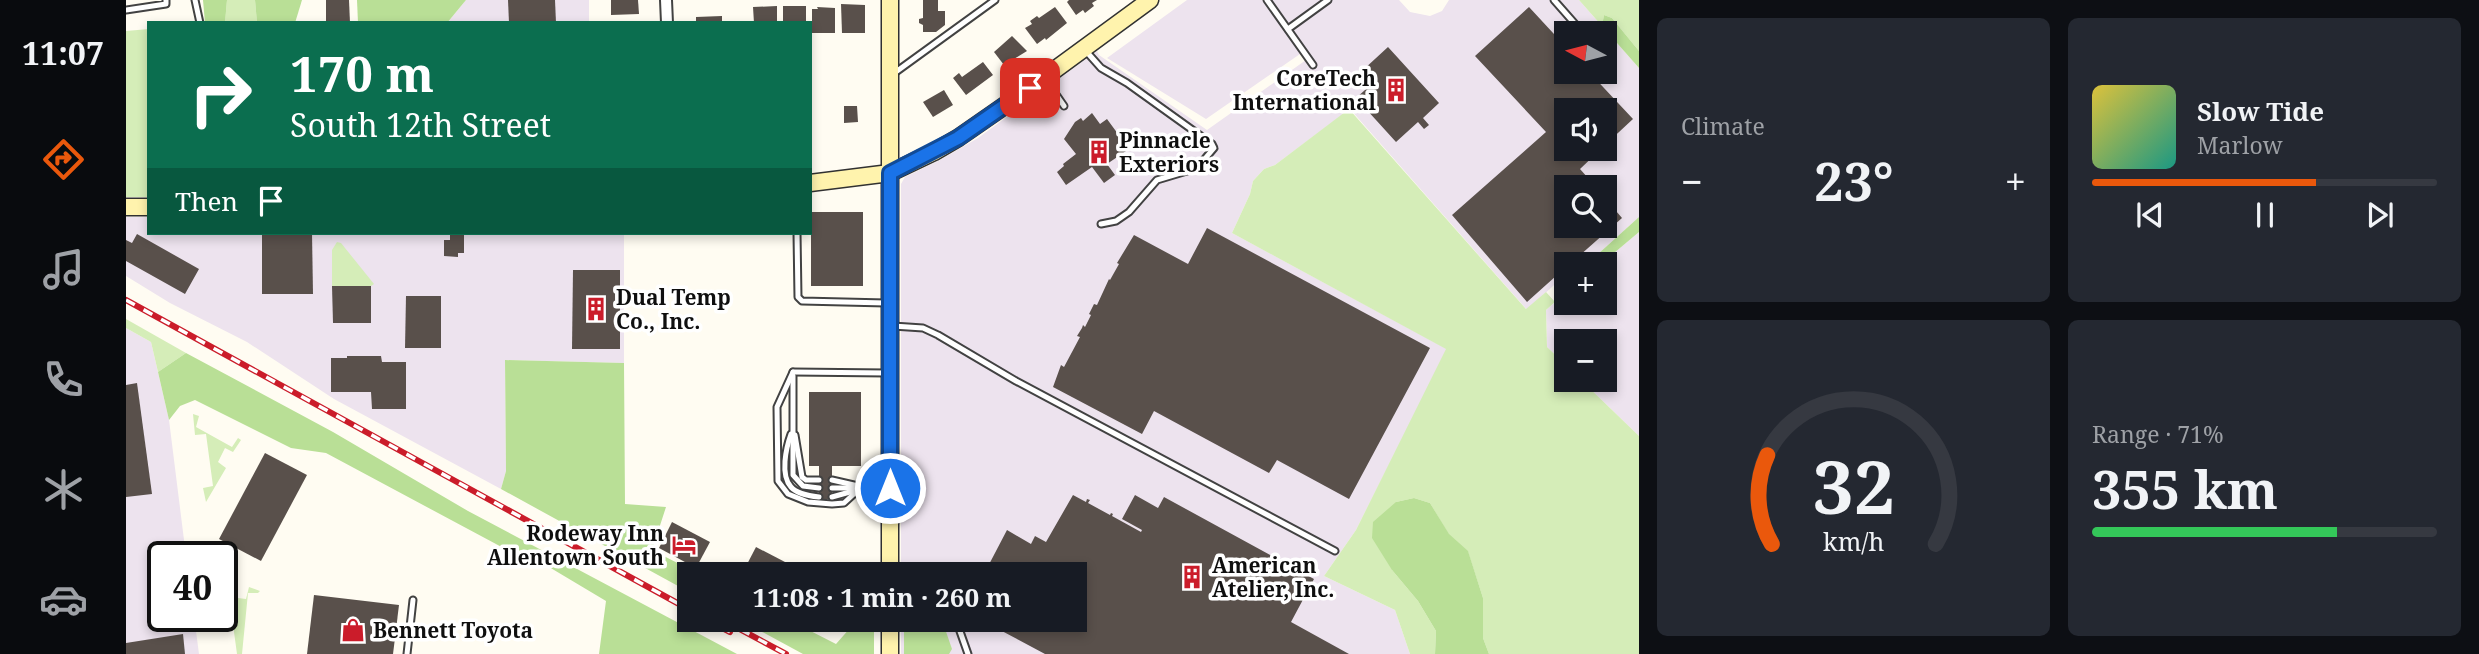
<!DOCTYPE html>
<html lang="en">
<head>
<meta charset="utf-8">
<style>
  :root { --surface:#171b24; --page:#242831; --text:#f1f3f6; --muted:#9ea1a6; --line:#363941; --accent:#ea580c }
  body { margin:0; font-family:"Noto Serif",serif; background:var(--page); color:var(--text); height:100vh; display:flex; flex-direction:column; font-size:26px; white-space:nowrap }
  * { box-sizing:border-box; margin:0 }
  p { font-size:23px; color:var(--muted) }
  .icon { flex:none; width:38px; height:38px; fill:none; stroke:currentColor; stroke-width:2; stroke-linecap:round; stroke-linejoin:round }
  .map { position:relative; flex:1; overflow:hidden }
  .side { display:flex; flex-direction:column; gap:18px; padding:18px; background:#0d0f14; width:840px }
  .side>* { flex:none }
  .guide { position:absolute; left:21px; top:21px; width:665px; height:214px; border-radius:0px; box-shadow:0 4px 10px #0003; background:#0b6e4f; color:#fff; overflow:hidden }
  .needle { width:46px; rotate:277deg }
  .buttons { position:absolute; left:1428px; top:21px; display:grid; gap:14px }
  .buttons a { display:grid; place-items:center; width:63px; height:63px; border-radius:0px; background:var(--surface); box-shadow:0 4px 10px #0003; font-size:35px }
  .speed { position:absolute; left:21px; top:541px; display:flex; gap:14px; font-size:35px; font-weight:700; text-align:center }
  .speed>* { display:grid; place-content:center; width:91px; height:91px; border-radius:50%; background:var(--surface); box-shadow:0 4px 10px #0003; line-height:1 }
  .speed .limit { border:4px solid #111; border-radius:10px; background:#fff; color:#111 }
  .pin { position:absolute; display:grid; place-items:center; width:60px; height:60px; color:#fff; margin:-30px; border-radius:14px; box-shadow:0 4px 10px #0006 }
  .me { position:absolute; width:77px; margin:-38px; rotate:0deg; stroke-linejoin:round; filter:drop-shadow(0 0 5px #0008) }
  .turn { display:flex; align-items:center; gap:24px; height:147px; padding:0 28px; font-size:32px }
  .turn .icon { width:91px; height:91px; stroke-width:2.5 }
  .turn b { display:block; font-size:49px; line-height:60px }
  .then { display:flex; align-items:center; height:66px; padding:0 28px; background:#0003; gap:14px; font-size:26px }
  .big { font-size:52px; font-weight:700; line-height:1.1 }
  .side .widget { flex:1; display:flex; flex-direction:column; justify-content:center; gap:10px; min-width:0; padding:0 24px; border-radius:10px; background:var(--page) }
  .side .dial { align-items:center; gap:0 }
  .dial svg { height:182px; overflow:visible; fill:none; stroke:var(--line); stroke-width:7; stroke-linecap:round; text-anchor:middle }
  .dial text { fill:var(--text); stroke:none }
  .song { display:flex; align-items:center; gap:21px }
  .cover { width:84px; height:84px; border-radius:10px; background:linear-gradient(135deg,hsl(50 70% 55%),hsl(170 70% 35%)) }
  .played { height:7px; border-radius:4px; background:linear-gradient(90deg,var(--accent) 65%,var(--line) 65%) }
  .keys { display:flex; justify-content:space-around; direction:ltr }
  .heat { display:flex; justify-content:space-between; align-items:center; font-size:38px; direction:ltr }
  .charge { height:10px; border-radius:5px; background:linear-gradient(90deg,#34c759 71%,var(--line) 0) }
  .side .tiles { flex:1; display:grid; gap:18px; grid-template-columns:repeat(2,1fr) }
  .trip { position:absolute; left:551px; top:562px; width:410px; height:70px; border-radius:0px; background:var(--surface); box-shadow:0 4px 10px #0003; font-weight:700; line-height:70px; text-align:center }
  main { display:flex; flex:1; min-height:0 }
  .tab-bar { display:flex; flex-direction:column; width:126px; justify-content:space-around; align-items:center; background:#090b0e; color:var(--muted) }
  .tab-bar .icon { width:49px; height:49px }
  .tab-bar .on { color:var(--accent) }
  .tab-bar b { font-size:32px; color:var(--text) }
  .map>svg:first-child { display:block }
  .industrial { fill:#ede3ee; fill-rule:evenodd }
  .green { fill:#d5edb8 }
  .forest { fill:#b9df96 }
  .building { fill:#59504b }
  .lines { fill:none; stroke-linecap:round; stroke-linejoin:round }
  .lane-casing { stroke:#424242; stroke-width:9 }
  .street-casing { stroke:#424242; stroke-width:14 }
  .secondary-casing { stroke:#313131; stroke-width:19 }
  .lane { stroke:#fff; stroke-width:5 }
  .street { stroke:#fff; stroke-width:10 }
  .secondary { stroke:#fff3ad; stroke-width:16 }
  .rail-casing { stroke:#cb1c2a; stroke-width:6 }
  .rail { stroke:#fff; stroke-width:3.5; stroke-dasharray:10; stroke-linecap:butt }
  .route-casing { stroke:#114b97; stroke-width:18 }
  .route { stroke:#1a73e8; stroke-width:12 }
  .labels { text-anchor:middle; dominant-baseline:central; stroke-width:7; stroke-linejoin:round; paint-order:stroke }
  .poi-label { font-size:21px; font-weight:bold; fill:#0f0f0f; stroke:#fff; text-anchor:start }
</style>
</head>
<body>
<main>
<nav class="tab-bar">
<b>11:07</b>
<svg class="icon on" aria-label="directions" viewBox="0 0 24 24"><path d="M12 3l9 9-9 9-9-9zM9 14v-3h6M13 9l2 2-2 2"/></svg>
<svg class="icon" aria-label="music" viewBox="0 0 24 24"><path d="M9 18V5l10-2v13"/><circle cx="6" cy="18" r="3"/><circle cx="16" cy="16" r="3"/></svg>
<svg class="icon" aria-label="phone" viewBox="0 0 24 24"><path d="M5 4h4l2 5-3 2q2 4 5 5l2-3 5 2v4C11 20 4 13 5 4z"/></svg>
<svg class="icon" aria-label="climate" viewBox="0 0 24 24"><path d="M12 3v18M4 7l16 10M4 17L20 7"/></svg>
<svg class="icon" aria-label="car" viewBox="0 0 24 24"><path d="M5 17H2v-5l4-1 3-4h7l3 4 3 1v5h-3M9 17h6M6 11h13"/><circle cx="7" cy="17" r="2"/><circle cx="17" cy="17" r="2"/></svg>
</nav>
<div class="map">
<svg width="1513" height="654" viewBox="0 0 1513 654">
  <rect width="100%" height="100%" fill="#fffcf2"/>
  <!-- industrial -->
  <g class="industrial">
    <path d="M 340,0 L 463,0 L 463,23 L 321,23 Z"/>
    <path d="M 1061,0 L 1273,0 L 1284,12 L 1304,16 L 1316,11 L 1323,0 L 1453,0 L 1513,68 L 1513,217 L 1461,264 L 1440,264 L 1440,274 L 1401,310 L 1224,109 L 1149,165 L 1138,169 L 1127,181 L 1124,194 L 1106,233 L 1321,349 L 1230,530 L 1198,576 L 1269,610 L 1284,654 L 775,654 L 775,620 L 948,620 L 948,574 L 775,574 L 775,184 L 779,177 L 814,160 L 852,138 L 971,51 L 973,55 L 1081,130 L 1180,60 L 1174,54 L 1080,119 L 981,58 ZM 1440,33 L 1479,33 L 1479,72 L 1440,72 ZM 1440,110 L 1479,110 L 1479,149 L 1440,149 ZM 1440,187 L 1479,187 L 1479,226 L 1440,226 Z"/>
    <path d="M 0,217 L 23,217 L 23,233 L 498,233 L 498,363 L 379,360 L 380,471 L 375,489 L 208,399 L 121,342 L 44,303 L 0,276 Z"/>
    <path d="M 1513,232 L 1513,436 L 1455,380 L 1479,380 L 1479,341 L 1440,341 L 1440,365 L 1421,347 L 1420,310 L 1440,293 L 1440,303 L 1479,303 L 1479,264 L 1475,264 Z"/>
    <path d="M 0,328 L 25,342 L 43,420 L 60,556 L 37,556 L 37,616 L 68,616 L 73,654 L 0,654 Z"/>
  </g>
  <!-- green -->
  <g class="green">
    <path d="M 101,0 L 129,0 L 131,23 L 99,23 Z"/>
    <path d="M 1453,0 L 1513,0 L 1513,51 L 1486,18 L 1478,15 L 1476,26 Z"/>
    <path d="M 23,29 L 23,197 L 0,197 L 0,31 Z"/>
    <path d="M 1223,109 L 1400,309 L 1420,292 L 1429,302 L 1420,310 L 1421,347 L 1440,365 L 1440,380 L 1455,380 L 1513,436 L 1513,654 L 1363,654 L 1357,638 L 1357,598 L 1342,552 L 1323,535 L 1304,503 L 1288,498 L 1270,502 L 1266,570 L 1292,601 L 1310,631 L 1309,654 L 1284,654 L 1269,610 L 1198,576 L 1230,530 L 1320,349 L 1106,233 L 1124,194 L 1127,181 L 1138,169 L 1149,165 Z"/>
    <path d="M 211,242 L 215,243 L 248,284 L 245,286 L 206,286 L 206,250 Z"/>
    <path d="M 0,319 L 60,353 L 32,372 L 25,342 L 0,328 Z"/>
    <path d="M 67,414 L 73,416 L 70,427 L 106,447 L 112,438 L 115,440 L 107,452 L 99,448 L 92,462 L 100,468 L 80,502 L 77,488 L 87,486 L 80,434 L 69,435 Z"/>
    <path d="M 96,584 L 105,586 L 104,597 L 120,599 L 123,587 L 134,591 L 132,593 L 122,593 L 116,654 L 111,654 L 102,588 L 96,589 Z"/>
  </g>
  <!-- forest -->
  <g class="forest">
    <path d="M 77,0 L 101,0 L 99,23 L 79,23 Z"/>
    <path d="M 129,0 L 176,0 L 169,23 L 131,23 Z"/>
    <path d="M 231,0 L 340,0 L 321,23 L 232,23 Z"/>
    <path d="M 1478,15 L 1486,18 L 1513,51 L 1513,68 L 1476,26 Z"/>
    <path d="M 1513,217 L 1513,232 L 1475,264 L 1461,264 Z"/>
    <path d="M 60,353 L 207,432 L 342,511 L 611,654 L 473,654 L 480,601 L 418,564 L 396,558 L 200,453 L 165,448 L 69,400 L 54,406 L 43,420 L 32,372 Z"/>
    <path d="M 379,360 L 498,363 L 499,504 L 540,507 L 526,550 L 573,574 L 564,574 L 563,592 L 375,489 L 380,471 Z"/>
    <path d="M 1288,498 L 1304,503 L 1323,534 L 1342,551 L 1357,598 L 1357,638 L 1363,654 L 1309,654 L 1310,631 L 1292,601 L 1266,570 L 1246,538 L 1247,522 L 1270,502 Z"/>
    <path d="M 614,620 L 663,620 L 710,644 L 725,627 L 748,631 L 748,654 L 677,654 Z"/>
    <path d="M 778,620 L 816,620 L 826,649 L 823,654 L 778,654 Z"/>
  </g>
  <!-- building -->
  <g class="building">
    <path d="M 200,0 L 223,0 L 224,23 L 200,23 Z"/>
    <path d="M 382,0 L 429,0 L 430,23 L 383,23 Z"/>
    <path d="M 485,0 L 512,0 L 513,14 L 485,15 Z"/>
    <path d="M 797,0 L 812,0 L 812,11 L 819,11 L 819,25 L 810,32 L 797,32 L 797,25 L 793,23 L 793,19 L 797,18 Z"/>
    <path d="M 943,0 L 971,0 L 966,3 L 968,6 L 959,13 L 957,10 L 950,15 L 941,2 Z"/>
    <path d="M 715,4 L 739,5 L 739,33 L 716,33 Z"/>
    <path d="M 651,6 L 651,23 L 628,23 L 627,7 Z"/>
    <rect x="657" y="6" width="23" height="17"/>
    <path d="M 691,7 L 709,8 L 709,33 L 686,33 L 686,9 L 692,9 Z"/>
    <path d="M 929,7 L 941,23 L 920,40 L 919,38 L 911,44 L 899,28 L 906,24 L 904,21 L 911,16 L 913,18 Z"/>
    <path d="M 1403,7 L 1440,47 L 1440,72 L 1463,72 L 1507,119 L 1479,145 L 1479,110 L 1440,110 L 1440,149 L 1475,149 L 1454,169 L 1470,187 L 1440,187 L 1440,226 L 1479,226 L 1479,198 L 1496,218 L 1444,264 L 1440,264 L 1440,267 L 1401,302 L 1326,215 L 1420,132 L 1349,56 Z"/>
    <path d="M 596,16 L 596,23 L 570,23 L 570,17 Z"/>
    <path d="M 886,36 L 901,51 L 878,65 L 868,52 Z"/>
    <path d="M 1262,47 L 1313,103 L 1297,118 L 1303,125 L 1298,129 L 1292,122 L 1270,142 L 1230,98 L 1248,82 L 1237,70 Z"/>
    <path d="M 857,62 L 867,75 L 840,95 L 827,78 L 833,73 L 836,77 Z"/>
    <path d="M 818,90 L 827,105 L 807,117 L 797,102 Z"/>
    <path d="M 718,106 L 731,106 L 732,122 L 718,123 Z"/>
    <path d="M 966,113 L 974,124 L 981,119 L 1003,149 L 981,164 L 989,175 L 978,183 L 966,167 L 940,185 L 931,172 L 938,166 L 937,164 L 950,154 L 938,139 L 949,122 L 955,118 L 957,121 Z"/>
    <rect x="685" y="212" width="52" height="74"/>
    <path d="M 1081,228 L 1304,348 L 1223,499 L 1151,460 L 1143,473 L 1028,411 L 1016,434 L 927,387 L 935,365 L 938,367 L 954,337 L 951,336 L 956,328 L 957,325 L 959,327 L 965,315 L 963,314 L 968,304 L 971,305 L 983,279 L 984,280 L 993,264 L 991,263 L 1008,235 L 1062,264 Z"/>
    <path d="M 186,233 L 187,294 L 136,294 L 136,234 Z"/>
    <path d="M 324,233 L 338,234 L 338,253 L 332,253 L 332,257 L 318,256 L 318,240 L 324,240 Z"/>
    <path d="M 11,234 L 73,269 L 59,294 L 0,261 L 0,240 L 6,243 Z"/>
    <path d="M 447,270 L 494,270 L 494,349 L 446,349 Z"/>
    <path d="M 206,286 L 245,286 L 245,323 L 207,323 Z"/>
    <path d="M 280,296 L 315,296 L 315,348 L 279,348 Z"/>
    <path d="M 221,356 L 255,356 L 256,362 L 280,362 L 280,409 L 246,409 L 245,392 L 205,392 L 205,358 L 221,358 Z"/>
    <path d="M 11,383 L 26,494 L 0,497 L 0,385 Z"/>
    <path d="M 683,392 L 735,392 L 735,466 L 706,466 L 706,499 L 693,499 L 693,466 L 683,466 Z"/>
    <path d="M 139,453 L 181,475 L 135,561 L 93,539 Z"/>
    <path d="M 947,495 L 960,502 L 961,499 L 964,500 L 962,503 L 984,515 L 985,513 L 987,514 L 986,516 L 1015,532 L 1016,530 L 996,519 L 1009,495 L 1032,508 L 1038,497 L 1188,579 L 1165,622 L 1223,654 L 919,654 L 874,630 L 880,620 L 948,620 L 948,574 L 858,574 L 881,530 L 905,544 L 909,536 L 920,542 Z"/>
    <path d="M 546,522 L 584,542 L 570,568 L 533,548 Z"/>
    <path d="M 630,547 L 682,574 L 622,574 L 617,572 Z"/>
    <path d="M 188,595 L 273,605 L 267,654 L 181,654 Z"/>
    <path d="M 57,634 L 59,654 L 0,654 L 0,643 Z"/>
  </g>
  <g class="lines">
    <!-- lane casing -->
    <g class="lane-casing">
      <g id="lane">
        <path d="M 69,0 L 74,23"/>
        <path d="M 1141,0 L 1187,65"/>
        <path d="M 1428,0 L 1457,33"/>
        <path d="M 0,10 L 40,4 L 40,0"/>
        <path d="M 1162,29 L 1202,0"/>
        <path d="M 959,50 L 975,68 L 1001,83 L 1086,144 L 1088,148 L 1071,168 L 1031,180 L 1003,212 L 990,221 L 975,224"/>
        <path d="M 767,74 L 869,0"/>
        <path d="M 920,80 L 938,106"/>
        <path d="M 671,233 L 672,297 L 676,301 L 760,303"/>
        <path d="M 767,326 L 797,328 L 812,335 L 890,381 L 1209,551"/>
        <path d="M 667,372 L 651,407 L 652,481 L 662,494 L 682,502 L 706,504 L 718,503 L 730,492 L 741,488 L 762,488"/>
        <path d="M 667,372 L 761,373"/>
        <path d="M 667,376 L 667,475 L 677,486 L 693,488"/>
        <path d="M 665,434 C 660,448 654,475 665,487 C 671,494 684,496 693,497"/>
        <path d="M 669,435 L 676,477 L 680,480 L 693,480"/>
        <path d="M 706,480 L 741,488"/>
        <path d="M 706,488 L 728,488"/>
        <path d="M 706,497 L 731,490"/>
        <path d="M 830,620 L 842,654"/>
        <path d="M 281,654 L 287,600"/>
      </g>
    </g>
    <!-- street casing -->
    <g class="street-casing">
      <path id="street" d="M 540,0 L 541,23"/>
    </g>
    <!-- secondary casing -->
    <g class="secondary-casing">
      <g id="secondary">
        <path d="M 764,0 L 764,574"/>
        <path d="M 684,183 L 764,173 L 808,152 L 832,138 L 904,88 L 1024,0"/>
        <path d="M 0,207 L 23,207"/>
        <path d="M 764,620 L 764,654"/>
      </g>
    </g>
    <!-- lane -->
    <use href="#lane" class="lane"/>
    <!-- street -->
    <use href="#street" class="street"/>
    <!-- secondary -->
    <use href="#secondary" class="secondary"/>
    <!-- rail casing -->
    <g class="rail-casing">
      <g id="rail">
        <path d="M 0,300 L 564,610"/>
        <path d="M 581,620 L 604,632"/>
        <path d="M 597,620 L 660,654"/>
      </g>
    </g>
    <!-- rail -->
    <use href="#rail" class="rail"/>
  </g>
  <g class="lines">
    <!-- route casing -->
    <g class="route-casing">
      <path id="route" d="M 764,488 L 764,173 L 832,138 L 904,88"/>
    </g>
    <!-- route -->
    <use href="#route" class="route"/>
  </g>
  <!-- icons -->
  <defs>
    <g id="building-bare" transform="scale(1.89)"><path d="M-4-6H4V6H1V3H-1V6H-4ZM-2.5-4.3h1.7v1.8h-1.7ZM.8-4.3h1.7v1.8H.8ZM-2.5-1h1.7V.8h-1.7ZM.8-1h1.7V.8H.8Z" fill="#cb1c2a" stroke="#fff" stroke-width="2.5" paint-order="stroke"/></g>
    <g id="hotel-bare" transform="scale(1.89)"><path d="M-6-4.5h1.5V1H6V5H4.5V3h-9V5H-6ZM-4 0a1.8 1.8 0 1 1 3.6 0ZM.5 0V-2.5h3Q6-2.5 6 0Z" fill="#cb1c2a" stroke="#fff" stroke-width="2.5" paint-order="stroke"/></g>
    <g id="shop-bare" transform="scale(1.89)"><path d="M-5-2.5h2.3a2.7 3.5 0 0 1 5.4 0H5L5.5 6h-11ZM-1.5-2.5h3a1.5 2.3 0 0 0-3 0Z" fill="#cb1c2a" stroke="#fff" stroke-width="2.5" paint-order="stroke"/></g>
  </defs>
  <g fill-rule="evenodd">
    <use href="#building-bare" x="1270" y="90"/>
    <use href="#building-bare" x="973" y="152"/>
    <use href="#building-bare" x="470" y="309"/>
    <use href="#hotel-bare" x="558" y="545"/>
    <use href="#building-bare" x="1066" y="577"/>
    <use href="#shop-bare" x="227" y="630"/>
  </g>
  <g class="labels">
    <!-- poi labels -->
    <g class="poi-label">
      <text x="1250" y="78" text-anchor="end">CoreTech<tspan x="1250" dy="24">International</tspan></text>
      <text x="993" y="140">Pinnacle<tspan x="993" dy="24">Exteriors</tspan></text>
      <text x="490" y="297">Dual Temp<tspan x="490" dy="24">Co., Inc.</tspan></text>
      <text x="538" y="533" text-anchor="end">Rodeway Inn<tspan x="538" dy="24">Allentown South</tspan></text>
      <text x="1086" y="565">American<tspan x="1086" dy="24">Atelier, Inc.</tspan></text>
      <text x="247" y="630">Bennett Toyota</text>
    </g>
  </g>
</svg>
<div class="buttons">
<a><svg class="needle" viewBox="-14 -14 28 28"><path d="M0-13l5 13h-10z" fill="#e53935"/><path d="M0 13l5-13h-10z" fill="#9ea1a6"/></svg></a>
<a><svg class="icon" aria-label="sound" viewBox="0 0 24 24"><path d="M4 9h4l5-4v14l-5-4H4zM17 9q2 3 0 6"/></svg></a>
<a><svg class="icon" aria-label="search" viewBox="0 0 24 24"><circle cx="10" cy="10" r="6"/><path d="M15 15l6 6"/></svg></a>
<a>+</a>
<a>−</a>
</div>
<div class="speed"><div class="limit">40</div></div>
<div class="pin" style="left:904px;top:88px;background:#d93025"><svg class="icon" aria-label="arrive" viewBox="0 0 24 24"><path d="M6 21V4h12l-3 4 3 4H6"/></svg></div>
<svg class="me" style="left:764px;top:488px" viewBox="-20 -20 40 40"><circle r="17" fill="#1a73e8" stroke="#fff" stroke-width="3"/><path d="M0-11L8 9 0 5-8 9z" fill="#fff"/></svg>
<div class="trip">11:08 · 1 min · 260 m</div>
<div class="guide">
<div class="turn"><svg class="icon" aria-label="right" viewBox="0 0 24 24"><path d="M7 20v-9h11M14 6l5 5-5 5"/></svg><div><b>170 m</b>South 12th Street</div></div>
<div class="then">Then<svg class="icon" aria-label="arrive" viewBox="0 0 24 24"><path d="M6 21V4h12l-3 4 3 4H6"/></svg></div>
</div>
</div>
<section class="side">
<div class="tiles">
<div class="widget"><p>Climate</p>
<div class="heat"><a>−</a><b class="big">23°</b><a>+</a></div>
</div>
<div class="widget">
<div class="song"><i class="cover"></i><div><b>Slow Tide</b><p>Marlow</p></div></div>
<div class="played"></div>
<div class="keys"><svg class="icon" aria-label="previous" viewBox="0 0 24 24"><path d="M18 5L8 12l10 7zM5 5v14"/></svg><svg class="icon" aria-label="pause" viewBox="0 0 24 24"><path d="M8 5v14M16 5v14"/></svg><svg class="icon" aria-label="next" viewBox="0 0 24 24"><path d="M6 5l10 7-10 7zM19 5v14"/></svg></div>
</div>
<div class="widget dial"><svg viewBox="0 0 100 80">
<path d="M14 69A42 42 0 1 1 86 69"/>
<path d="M14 69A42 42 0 0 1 12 30" stroke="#ea580c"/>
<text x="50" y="56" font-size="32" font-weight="700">32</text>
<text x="50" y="72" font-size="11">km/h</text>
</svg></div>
<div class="widget"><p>Range · 71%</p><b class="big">355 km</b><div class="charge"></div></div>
</div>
</section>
</main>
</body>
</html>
